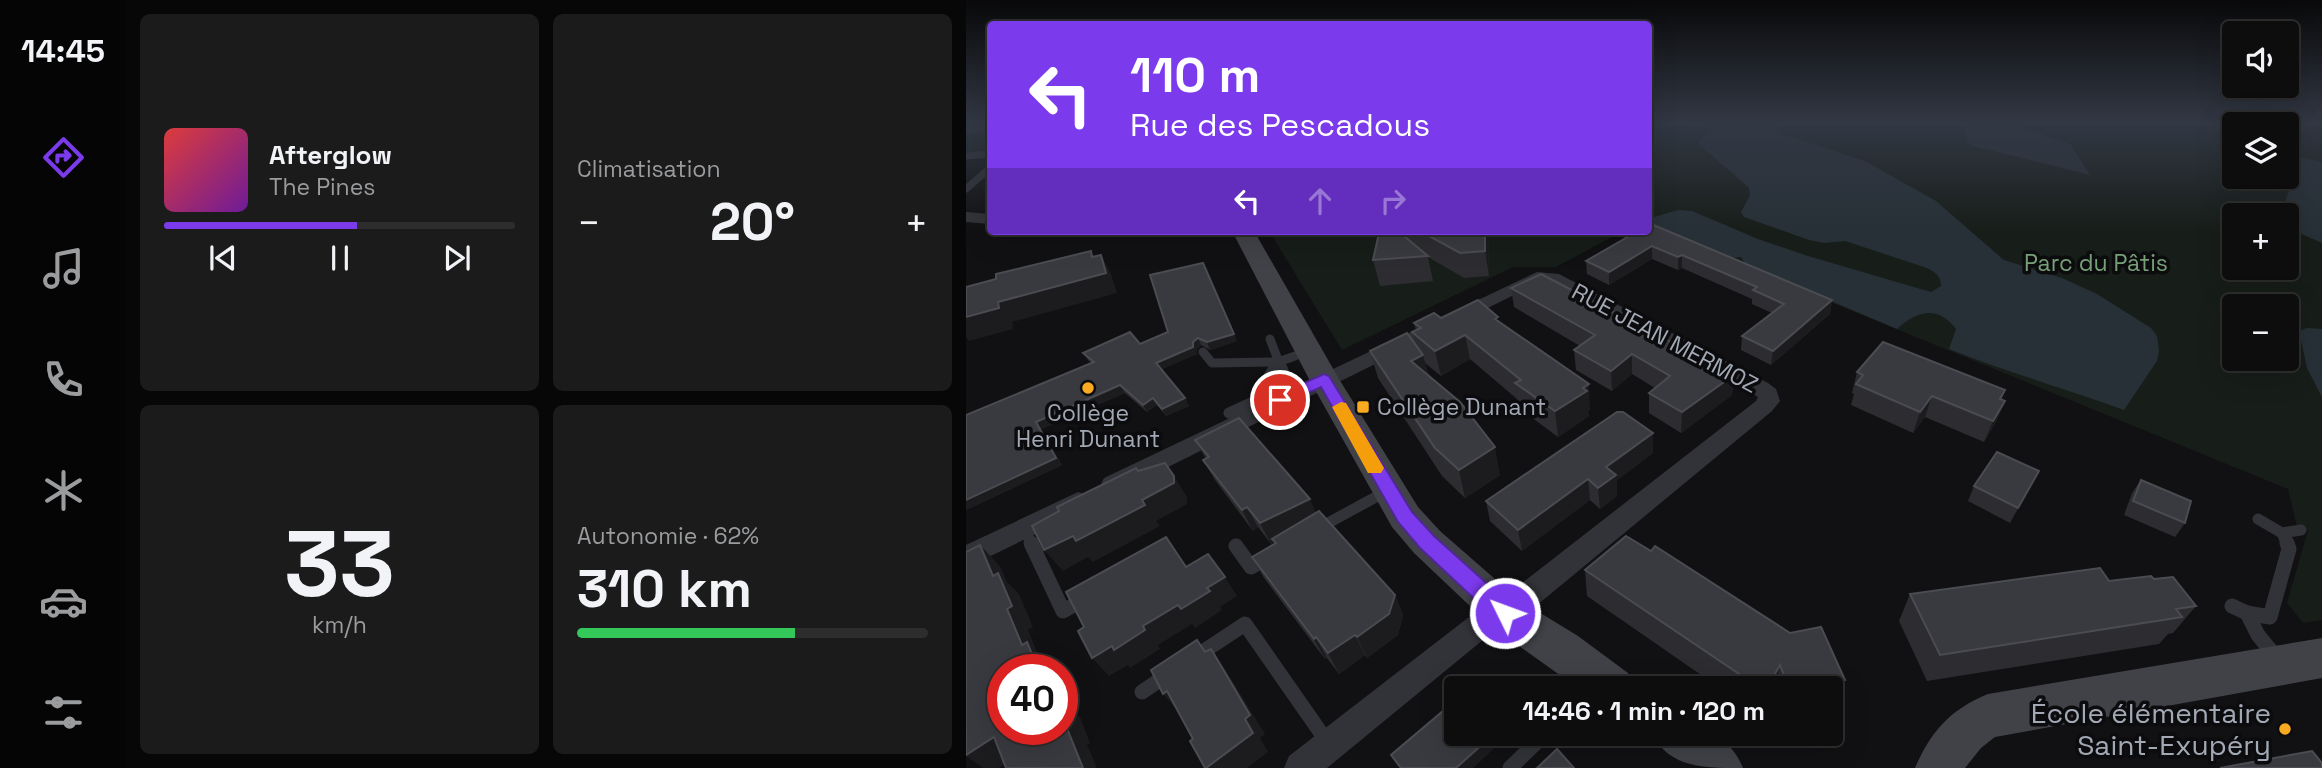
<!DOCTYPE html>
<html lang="fr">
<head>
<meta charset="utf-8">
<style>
  :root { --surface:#0d0d0e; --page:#1b1b1c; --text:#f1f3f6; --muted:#9a9c9e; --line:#2d2d2e; --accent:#7c3aed }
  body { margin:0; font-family:"Space Grotesk",sans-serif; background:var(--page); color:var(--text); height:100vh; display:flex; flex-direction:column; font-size:26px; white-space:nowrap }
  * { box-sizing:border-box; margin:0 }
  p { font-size:23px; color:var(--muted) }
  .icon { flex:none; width:38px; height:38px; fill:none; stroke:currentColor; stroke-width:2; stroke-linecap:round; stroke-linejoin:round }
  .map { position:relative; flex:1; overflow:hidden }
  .side { display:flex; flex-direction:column; gap:14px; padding:14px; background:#070708; width:840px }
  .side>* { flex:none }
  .banner { position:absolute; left:21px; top:21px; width:665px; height:214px; border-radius:7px; box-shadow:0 7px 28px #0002,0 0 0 2px var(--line); background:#7c3aed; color:#fff; overflow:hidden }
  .buttons { position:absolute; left:1256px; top:21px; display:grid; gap:14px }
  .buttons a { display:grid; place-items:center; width:77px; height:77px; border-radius:7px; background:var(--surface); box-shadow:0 7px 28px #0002,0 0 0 2px var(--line); font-size:35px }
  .speed { position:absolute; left:21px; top:654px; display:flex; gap:14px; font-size:35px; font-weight:700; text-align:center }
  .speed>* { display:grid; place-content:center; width:91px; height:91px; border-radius:50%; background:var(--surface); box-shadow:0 7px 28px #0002,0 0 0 2px var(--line); line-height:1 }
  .speed .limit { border:10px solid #d22; background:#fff; color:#111 }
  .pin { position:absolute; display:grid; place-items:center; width:60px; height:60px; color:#fff; margin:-30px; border:4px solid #fff; border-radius:50%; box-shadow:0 2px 7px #0007 }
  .me { position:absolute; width:77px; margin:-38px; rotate:312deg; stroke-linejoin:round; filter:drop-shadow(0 0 5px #0008) }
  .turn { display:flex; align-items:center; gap:24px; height:147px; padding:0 28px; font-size:32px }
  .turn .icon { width:91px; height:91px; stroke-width:2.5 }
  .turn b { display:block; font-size:49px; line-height:60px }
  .lanes { display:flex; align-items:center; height:66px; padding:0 28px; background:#0003; justify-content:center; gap:35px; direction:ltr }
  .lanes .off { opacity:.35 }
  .big { font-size:52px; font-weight:700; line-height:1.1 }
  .side .tile { flex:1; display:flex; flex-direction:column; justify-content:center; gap:10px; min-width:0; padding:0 24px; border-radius:10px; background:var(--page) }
  .side .dial { align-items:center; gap:0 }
  .dial b { font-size:91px; line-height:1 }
  .song { display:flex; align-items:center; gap:21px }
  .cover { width:84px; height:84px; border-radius:10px; background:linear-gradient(135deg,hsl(0 70% 55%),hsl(280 70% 35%)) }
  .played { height:7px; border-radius:4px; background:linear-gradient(90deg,var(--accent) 55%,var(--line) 55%) }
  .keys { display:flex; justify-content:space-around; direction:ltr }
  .heat { display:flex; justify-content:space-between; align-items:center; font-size:38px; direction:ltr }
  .charge { height:10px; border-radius:5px; background:linear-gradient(90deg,#34c759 62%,var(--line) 0) }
  .side .tiles { flex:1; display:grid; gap:14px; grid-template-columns:repeat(2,1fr) }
  .trip { position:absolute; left:478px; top:676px; width:399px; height:70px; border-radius:7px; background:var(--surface); box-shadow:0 7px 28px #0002,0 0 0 2px var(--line); font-weight:700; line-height:70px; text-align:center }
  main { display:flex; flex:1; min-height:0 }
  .tab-bar { display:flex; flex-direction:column; width:126px; justify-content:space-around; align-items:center; background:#050506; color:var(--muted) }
  .tab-bar .icon { width:49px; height:49px }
  .tab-bar .current { color:var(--accent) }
  .tab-bar b { font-size:32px; color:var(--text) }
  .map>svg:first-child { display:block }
  .green { fill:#171d18; fill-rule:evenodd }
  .water { fill:#273037 }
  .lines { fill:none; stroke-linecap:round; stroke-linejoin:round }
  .lane-far3 { stroke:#323338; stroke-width:7 }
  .lane-far2 { stroke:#323338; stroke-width:9 }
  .lane-far1 { stroke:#323338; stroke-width:11 }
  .lane { stroke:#323338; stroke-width:15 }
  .street { fill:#323338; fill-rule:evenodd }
  .secondary { fill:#404248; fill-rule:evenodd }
  .wall { fill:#2d2d31 }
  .shaded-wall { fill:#1c1c1f }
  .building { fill:#393a3f; stroke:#4a4c51; stroke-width:2 }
  .route { fill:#7c3aed; stroke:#51269a; stroke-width:2 }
  .slow { fill:#f59e0b }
  .poi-dot { fill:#faaa21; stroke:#0c0c0e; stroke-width:2.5 }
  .labels { text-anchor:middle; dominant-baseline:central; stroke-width:7; stroke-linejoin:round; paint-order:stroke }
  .park-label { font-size:23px; fill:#77a078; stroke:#0c0c0e }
  .street-label { font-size:23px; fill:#a2a8b4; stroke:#0c0c0e }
  .poi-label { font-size:23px; fill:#a2a8b4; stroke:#0c0c0e; text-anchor:start }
  .near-poi-label { font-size:28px; fill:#a2a8b4; stroke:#0c0c0e; text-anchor:end }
</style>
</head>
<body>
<main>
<nav class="tab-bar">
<b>14:45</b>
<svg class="icon current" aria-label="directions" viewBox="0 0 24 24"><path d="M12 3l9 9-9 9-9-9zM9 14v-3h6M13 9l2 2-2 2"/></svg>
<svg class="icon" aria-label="music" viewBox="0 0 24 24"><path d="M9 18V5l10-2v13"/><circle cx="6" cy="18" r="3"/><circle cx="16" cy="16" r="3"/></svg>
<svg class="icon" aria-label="phone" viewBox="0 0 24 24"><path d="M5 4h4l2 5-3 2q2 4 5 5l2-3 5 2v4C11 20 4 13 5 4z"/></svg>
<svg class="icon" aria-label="climate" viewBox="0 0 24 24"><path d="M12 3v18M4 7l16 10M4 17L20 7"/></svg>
<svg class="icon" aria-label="car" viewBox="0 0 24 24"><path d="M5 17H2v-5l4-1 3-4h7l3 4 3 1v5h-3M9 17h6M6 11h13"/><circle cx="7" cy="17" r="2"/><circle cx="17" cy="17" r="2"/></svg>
<svg class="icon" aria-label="filters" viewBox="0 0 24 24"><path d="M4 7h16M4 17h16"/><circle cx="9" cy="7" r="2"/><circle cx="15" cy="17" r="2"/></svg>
</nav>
<section class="side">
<div class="tiles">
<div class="tile">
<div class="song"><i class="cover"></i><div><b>Afterglow</b><p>The Pines</p></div></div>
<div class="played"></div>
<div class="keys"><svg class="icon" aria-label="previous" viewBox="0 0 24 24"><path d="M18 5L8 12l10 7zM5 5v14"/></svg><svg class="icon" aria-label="pause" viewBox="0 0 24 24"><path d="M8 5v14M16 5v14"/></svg><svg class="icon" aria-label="next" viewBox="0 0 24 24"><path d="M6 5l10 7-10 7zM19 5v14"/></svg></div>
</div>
<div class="tile"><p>Climatisation</p>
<div class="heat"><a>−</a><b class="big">20°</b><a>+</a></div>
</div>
<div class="tile dial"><b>33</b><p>km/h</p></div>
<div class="tile"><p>Autonomie · 62%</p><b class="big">310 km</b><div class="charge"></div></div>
</div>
</section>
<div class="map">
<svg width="1356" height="768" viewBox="0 0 1356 768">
  <rect width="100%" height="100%" fill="#111113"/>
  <!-- green -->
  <g class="green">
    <path d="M 682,124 L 1269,124 L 1269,177 L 1321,177 L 1321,124 L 1356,124 L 1356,620 L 1337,623 L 1321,603 L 1342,530 L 1331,527 L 1322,489 L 683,228 ZM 1269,215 L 1321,215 L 1321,268 L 1269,268 ZM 1269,306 L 1321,306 L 1321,359 L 1269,359 Z"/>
    <path d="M 24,130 L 24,151 L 0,153 L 0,132 Z"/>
    <path d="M 303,231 L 657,231 L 590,267 L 547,267 L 376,350 Z"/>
  </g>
  <!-- water -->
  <g class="water">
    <path d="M 724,124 L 810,124 L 812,132 L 816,134 L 899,161 L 970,201 L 1038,260 L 1096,278 L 1131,294 L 1185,328 L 1191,336 L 1193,351 L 1191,361 L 1158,410 C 1099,389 1041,372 983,349 L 990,329 C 971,304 950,312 931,329 L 780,265 L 775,257 L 763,258 L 687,224 L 684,220 L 688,217 L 712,210 L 726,211 L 792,239 L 842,256 L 965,292 L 975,286 C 975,276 970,273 961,268 L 879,241 L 858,243 L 843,240 L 778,217 L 775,212 L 784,195 L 783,188 L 733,144 L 733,141 L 745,129 Z"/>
    <path d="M 993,124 L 1044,124 L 1104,144 L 1124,175 L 1007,146 L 1001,141 L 999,130 Z"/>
    <path d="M 1335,157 L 1356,162 L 1356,243 L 1331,232 L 1333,224 L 1317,208 Z"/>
    <path d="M 1341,328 L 1356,329 L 1356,397 L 1341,368 L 1333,331 Z"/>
  </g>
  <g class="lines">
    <!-- lane-far3 -->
    <g class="lane-far3">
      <path d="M 0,130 L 24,128"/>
      <path d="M 0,156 L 24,154"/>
      <path d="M 0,189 L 24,168"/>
    </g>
    <!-- lane-far2 -->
    <g class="lane-far2">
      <path d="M 304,339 L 316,370"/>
      <path d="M 237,352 L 246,363 L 312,362 L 329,356"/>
      <path d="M 307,370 L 312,362"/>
    </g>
    <!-- lane-far1 -->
    <g class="lane-far1">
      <path d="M 316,368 L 323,387"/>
      <path d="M 263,413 L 287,402 L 308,368"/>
      <path d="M 1292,519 L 1316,533"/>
      <path d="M 58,528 L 66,545"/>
      <path d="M 353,528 L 419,492"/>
      <path d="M 1321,545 L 1316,533 L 1335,530"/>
    </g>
    <!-- lane -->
    <g class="lane">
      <path d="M 65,543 L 97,611 L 117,600"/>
      <path d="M 270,546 L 285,567 L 300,558"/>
      <path d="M 1266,606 L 1281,613"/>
      <path d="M 229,657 L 279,624 L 362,743"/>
      <path d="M 1310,657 L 1292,635 L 1281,613 L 1304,617 L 1323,549 L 1321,543"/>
      <path d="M 176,692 L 201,675"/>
      <path d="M 544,768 L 579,734"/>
    </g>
    <!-- street -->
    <g class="street">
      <path d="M 0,212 L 24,214 L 24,224 L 0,222 Z"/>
      <path d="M 571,272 L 593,274 L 802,383 L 810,389 L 814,401 L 806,411 L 576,601 L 549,622 L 523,635 L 361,768 L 318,768 L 323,756 L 503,617 L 529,604 L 790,401 L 792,397 L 583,283 L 574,282 L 156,490 L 147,493 L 138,490 L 135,484 L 138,478 Z"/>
      <path d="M 112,492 L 121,495 L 124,502 L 121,509 L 0,568 L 0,545 Z"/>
    </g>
    <!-- secondary -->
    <g class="secondary">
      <path d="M 266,231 L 288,231 L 373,379 L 452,507 L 474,531 L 553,600 L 612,636 L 662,673 L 669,688 L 612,688 L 525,626 L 448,553 L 426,527 L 343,379 Z"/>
      <path d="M 1356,638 L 1356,678 L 1029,737 L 1015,748 L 999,768 L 949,768 C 965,731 985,709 1022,694 Z"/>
      <path d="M 685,733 C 725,733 759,724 777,768 C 736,768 704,768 685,733 Z"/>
    </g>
  </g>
  <!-- wall -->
  <g class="wall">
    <path d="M 421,231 L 522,231 L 523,276 L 498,278 L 462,257 L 467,281 L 414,286 L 407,260 Z"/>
    <path d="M 672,231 L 866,300 L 864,314 L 805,365 L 775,350 L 776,336 L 806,313 L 786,304 L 786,299 L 716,268 L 712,270 L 686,259 L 643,285 L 621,274 L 620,261 Z"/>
    <path d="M 545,288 L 768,375 L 766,395 L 715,433 L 683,413 L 683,393 L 689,388 L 666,374 L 646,391 L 610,370 L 608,350 L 614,346 L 548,307 Z"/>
    <path d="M 475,318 L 533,322 L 624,409 L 622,411 L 623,416 L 592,437 L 553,408 L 551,399 L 504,359 L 475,376 L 459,363 L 463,376 L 534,475 L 499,498 L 476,476 L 412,378 L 404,351 L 449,344 L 446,332 L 450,331 L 448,323 Z"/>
    <path d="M 202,332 L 271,341 L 244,350 L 235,345 L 231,349 L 231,354 L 196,369 L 219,398 L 223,406 L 200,416 L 191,405 L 181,412 L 159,393 L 75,429 L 96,465 L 0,510 L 125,363 L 122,360 L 117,353 L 174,344 Z"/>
    <path d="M 891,372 L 1039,390 L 1035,400 L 1039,401 L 1030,422 L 1018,442 L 959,417 L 947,433 L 885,405 L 888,394 L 886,393 Z"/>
    <path d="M 229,440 L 351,513 L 429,595 L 437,615 L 432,635 L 401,658 L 399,655 L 373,674 L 361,658 L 359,659 L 298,578 L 286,557 L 309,543 L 308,542 L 305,544 L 292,527 L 287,531 L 249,480 L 237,460 L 240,459 Z"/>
    <path d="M 687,453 L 651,480 L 651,496 L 634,509 L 624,500 L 556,551 L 524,521 L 520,501 Z"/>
    <path d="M 1073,471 L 1044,523 L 1002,501 L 1008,486 Z"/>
    <path d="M 1175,480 L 1219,523 L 1209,537 L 1158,515 L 1166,493 Z"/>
    <path d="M 619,570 L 879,680 L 870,705 L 864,706 L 864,688 L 754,688 L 621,596 Z"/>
    <path d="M 1188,579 L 1230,606 L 1207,633 L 1202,634 L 1193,644 L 961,681 L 933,621 L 944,594 Z"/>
  </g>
  <!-- shaded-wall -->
  <g class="shaded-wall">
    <path d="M 519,231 L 522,231 L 522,237 L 523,276 L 519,251 Z"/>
    <path d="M 686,246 L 686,259 L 643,285 L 643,272 Z"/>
    <path d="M 125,251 L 136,271 L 135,255 L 145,274 L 151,293 L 46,322 L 47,329 L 3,341 L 0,337 L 0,317 L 126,257 Z"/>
    <path d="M 716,255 L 716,268 L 712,270 L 712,257 Z"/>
    <path d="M 237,263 L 271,341 L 244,350 L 241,342 Z"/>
    <path d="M 866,300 L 864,314 L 805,365 L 807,351 Z"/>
    <path d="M 499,335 L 504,359 L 475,376 L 469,351 Z"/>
    <path d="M 232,338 L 235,345 L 231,349 L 231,354 L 194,370 L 190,363 Z"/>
    <path d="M 666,354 L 666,374 L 646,391 L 645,371 Z"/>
    <path d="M 457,355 L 464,381 L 445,361 Z"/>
    <path d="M 768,375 L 766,395 L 715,433 L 716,412 Z"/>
    <path d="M 623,384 L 624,409 L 622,411 L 623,416 L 592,437 L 589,411 Z"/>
    <path d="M 154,385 L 159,393 L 75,429 L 96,465 L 0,510 L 0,500 L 70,422 Z"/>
    <path d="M 966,396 L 959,417 L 947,433 L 954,412 Z"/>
    <path d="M 187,398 L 191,405 L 181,412 L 177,405 Z"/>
    <path d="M 219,398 L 223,406 L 200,416 L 196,409 Z"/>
    <path d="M 1039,401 L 1030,422 L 1018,442 L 1027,421 Z"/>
    <path d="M 687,433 L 687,453 L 651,480 L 651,496 L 634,509 L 632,488 L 640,467 Z"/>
    <path d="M 529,447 L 534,475 L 499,498 L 493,470 Z"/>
    <path d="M 208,476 L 221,497 L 221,504 L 190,521 L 194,526 L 127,562 L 122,557 L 97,571 L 78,550 L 176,500 Z"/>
    <path d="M 622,479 L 624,500 L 556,551 L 552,530 Z"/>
    <path d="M 344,499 L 353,519 L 306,539 L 308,542 L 305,544 L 294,523 Z"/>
    <path d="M 281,507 L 292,527 L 287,531 L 276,510 Z"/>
    <path d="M 14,545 L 34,566 L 41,582 L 53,594 L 67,627 L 62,630 L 71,652 L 82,662 L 85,670 L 66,670 Z"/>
    <path d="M 259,577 L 271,596 L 254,607 L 256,610 L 229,628 L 226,624 L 192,645 L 194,649 L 164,668 L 162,665 L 143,676 L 126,658 L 177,626 Z"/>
    <path d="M 429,595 L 437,615 L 432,635 L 401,658 L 391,637 Z"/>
    <path d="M 389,635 L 399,655 L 373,674 L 362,653 Z"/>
    <path d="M 350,637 L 361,658 L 359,659 L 348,639 Z"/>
    <path d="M 245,649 L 259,669 L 299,734 L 294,738 L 302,752 L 281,768 L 240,768 Z"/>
    <path d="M 814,665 L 809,688 L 801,688 Z"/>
    <path d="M 879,680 L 870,705 L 864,706 L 864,688 L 841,688 Z"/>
    <path d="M 201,691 L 215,714 L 197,694 Z"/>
    <path d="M 96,701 L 114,717 L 124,743 L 121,745 L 131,768 L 117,768 L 100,726 Z"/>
    <path d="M 529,733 L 545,733 L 507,768 L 490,768 Z"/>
    <path d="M 28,737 L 52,756 L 33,768 L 17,768 L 0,756 L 0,755 Z"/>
  </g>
  <!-- building -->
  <g class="building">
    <path d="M 685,224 L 866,300 L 807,351 L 776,336 L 818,304 L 787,290 L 791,287 L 716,255 L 712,257 L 686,246 L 643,272 L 620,261 L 672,231 L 682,231 L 682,225 Z"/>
    <path d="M 421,231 L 432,231 L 462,256 L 407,260 L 413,233 L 421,232 Z"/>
    <path d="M 454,231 L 519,231 L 519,251 L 494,253 Z"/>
    <path d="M 125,251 L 126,257 L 135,255 L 140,273 L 32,302 L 33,308 L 0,317 L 0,287 L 30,279 L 30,274 Z"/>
    <path d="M 237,263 L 268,334 L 241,342 L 232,338 L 227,342 L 227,347 L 190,363 L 219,398 L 196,409 L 187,398 L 177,405 L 154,385 L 70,422 L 90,458 L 0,500 L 0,415 L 128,362 L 117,353 L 164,332 L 174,344 L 202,332 L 184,275 Z"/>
    <path d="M 575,274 L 768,375 L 716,412 L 683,393 L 704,376 L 666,354 L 645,371 L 608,350 L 629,335 L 545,288 Z"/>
    <path d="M 512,300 L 532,317 L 529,319 L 623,384 L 617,388 L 621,391 L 589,411 L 549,383 L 555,380 L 499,335 L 469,351 L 446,332 L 455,328 L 448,323 L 468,313 L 475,318 Z"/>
    <path d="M 441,333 L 457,355 L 445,361 L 494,402 L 529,447 L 493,470 L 469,448 L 404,351 Z"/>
    <path d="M 917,342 L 1039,390 L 1034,399 L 1039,401 L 1027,421 L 966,396 L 954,412 L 890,384 L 897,375 L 891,372 Z"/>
    <path d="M 651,412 L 657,412 L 687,433 L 640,467 L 650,475 L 632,488 L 622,479 L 552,530 L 520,501 Z"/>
    <path d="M 273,418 L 344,499 L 294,523 L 281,507 L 276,510 L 237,460 L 243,457 L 229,440 Z"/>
    <path d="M 1031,452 L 1073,471 L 1052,508 L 1008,486 Z"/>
    <path d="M 199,463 L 208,476 L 208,483 L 176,500 L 179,505 L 110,541 L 107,536 L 78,550 L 66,526 L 93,511 L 91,507 L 170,468 L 172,471 Z"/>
    <path d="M 1175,480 L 1225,501 L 1219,523 L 1167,501 Z"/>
    <path d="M 353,511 L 429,595 L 423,614 L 391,637 L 389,635 L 362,653 L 350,637 L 348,639 L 286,557 L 310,543 L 306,539 Z"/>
    <path d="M 660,536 L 685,551 L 689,546 L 824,633 L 855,627 L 879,680 L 841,688 L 823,688 L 814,665 L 801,688 L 794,688 L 619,570 Z"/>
    <path d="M 200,537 L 220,567 L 242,554 L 259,577 L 241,588 L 244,591 L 215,609 L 212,605 L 177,626 L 179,630 L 148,650 L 146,646 L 126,658 L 112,631 L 118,627 L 100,592 Z"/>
    <path d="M 14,545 L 27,576 L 32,573 L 46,606 L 41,609 L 56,645 L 61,642 L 69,661 L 64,664 L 66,670 L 37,670 L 37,730 L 96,730 L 96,707 L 103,724 L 100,726 L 117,768 L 40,768 L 28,737 L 0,755 L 0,552 Z"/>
    <path d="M 1134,568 L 1143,581 L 1185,576 L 1188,579 L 1207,577 L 1230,606 L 1210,609 L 1216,617 L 974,655 L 944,594 Z"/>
    <path d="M 231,640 L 239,652 L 245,649 L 264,681 L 284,715 L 279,719 L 287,733 L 240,768 L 239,768 L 224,741 L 227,739 L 201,691 L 197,694 L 185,670 Z"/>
    <path d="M 519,675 L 531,688 L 504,688 Z"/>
    <path d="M 550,680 L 556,688 L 540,688 Z"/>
    <path d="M 490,700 L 490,733 L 529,733 L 490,768 L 435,768 L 425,755 Z"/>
    <path d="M 591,749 L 608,768 L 571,768 Z"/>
    <path d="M 1346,751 L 1356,763 L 1356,768 L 1254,768 Z"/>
  </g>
  <!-- sky -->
  <linearGradient id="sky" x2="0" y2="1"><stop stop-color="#09090a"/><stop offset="0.53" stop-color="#323844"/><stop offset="1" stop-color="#323844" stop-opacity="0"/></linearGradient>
  <rect width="1356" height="232" fill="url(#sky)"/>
  <!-- route -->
  <path class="route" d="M 358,374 L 363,376 L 446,512 L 468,536 L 546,606 L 549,613 L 546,620 L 539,622 L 531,620 L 454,548 L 432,522 L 355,387 L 314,406 L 306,400 L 309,396 Z"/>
  <!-- slow -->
  <path class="slow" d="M 375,402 L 380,403 L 415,463 L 418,468 L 415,473 L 402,473 L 366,407 Z"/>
  <!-- markers -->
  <g class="poi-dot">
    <circle cx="122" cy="388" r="7"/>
    <rect x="390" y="400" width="14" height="14" rx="3.5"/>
    <circle cx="1319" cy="729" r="7"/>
  </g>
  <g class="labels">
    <!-- park labels -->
    <g class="park-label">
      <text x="1130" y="263">Parc du Pâtis</text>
    </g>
    <!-- street labels -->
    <g class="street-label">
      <text transform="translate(699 338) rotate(28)">RUE JEAN MERMOZ</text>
    </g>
    <!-- poi labels -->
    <g class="poi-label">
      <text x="411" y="407">Collège Dunant</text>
      <text x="122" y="413" text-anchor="middle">Collège<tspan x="122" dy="26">Henri Dunant</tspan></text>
    </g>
    <!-- near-poi labels -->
    <g class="near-poi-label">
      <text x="1305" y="713">École élémentaire<tspan x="1305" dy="32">Saint-Exupéry</tspan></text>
    </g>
  </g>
</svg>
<div class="buttons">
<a><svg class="icon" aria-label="sound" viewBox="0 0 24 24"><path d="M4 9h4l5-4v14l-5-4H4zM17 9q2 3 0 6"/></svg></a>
<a><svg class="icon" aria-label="layers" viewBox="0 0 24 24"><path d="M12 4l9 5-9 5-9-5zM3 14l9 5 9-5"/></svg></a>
<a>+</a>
<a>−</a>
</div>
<div class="speed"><div class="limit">40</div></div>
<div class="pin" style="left:314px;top:400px;background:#d93025"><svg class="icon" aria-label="arrive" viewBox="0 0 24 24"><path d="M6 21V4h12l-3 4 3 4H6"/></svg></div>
<svg class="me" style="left:539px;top:613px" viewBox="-20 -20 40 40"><circle r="17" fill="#7c3aed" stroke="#fff" stroke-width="3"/><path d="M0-11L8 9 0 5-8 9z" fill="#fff"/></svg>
<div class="trip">14:46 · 1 min · 120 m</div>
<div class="banner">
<div class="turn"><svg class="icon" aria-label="left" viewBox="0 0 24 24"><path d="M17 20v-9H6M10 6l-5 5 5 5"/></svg><div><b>110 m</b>Rue des Pescadous</div></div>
<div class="lanes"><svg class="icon" aria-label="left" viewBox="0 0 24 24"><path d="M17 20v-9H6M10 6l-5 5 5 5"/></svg><svg class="icon off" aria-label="ahead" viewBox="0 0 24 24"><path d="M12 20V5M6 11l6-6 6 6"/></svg><svg class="icon off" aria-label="right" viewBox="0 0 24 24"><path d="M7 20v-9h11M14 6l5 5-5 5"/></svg></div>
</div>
</div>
</main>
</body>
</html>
